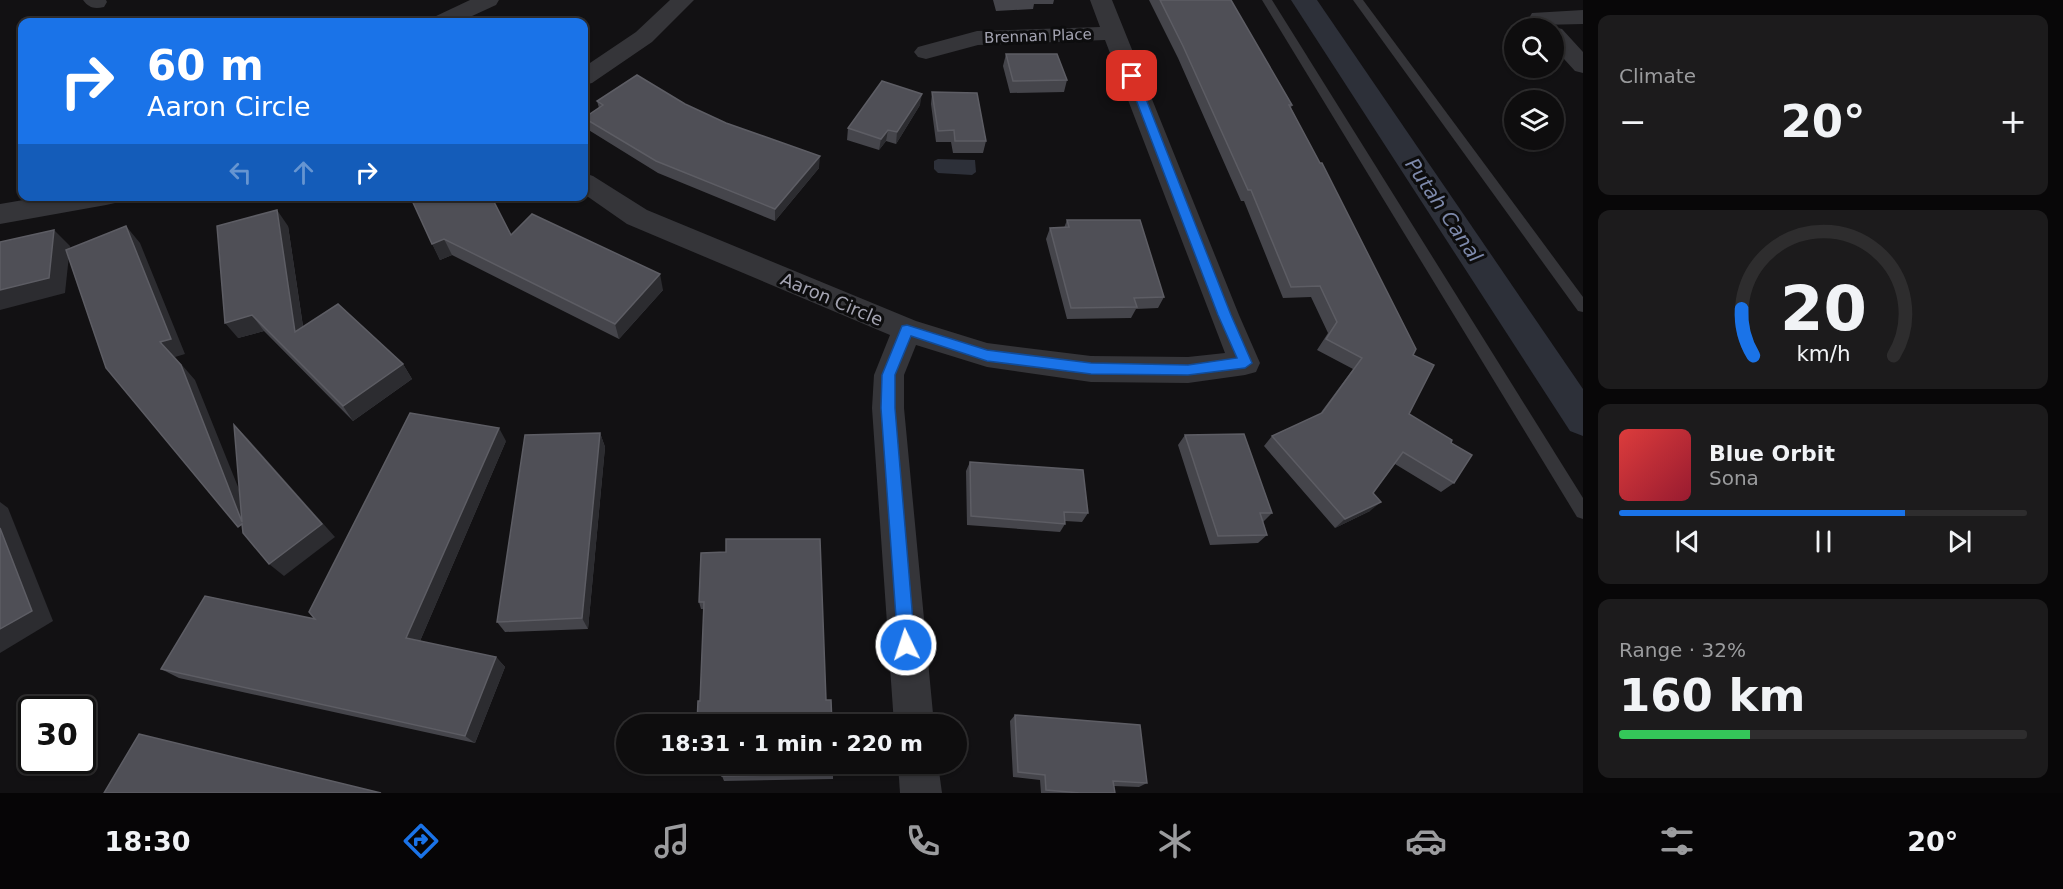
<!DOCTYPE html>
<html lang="en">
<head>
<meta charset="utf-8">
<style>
  :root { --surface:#0e0d0e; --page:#1c1b1c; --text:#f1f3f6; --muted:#9b9c9e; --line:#2e2d2e; --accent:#1a73e8 }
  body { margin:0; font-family:"DejaVu Sans",sans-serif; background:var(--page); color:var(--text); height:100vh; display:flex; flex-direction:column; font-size:22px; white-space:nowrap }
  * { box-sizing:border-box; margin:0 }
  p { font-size:20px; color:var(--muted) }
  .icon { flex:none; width:33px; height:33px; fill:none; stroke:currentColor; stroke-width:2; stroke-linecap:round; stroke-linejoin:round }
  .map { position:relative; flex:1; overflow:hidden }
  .side { display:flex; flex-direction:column; gap:15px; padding:15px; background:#080708; width:480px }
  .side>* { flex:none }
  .hud { position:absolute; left:18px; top:18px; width:570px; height:183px; border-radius:12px; box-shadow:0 2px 4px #0004,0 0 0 2px var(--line); background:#1a73e8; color:#fff; overflow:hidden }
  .tools { position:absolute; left:1504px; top:18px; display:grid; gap:12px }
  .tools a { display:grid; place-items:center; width:60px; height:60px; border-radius:50%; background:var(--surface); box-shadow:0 2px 4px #0004,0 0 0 2px var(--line); font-size:30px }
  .speed { position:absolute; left:18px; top:696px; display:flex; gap:12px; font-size:30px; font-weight:700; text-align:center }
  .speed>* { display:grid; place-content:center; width:78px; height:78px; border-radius:50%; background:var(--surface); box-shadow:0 2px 4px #0004,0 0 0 2px var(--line); line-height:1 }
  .speed .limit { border:3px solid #111; border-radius:9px; background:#fff; color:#111 }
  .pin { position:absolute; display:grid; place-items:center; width:51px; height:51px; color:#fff; margin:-26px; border-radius:12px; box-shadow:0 3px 9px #0006 }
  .me { position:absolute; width:66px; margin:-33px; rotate:356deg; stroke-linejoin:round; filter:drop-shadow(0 0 4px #0008) }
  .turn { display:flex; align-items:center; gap:21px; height:126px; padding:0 30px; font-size:27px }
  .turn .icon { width:78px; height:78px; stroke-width:2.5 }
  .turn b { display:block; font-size:42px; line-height:51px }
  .lanes { display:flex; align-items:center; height:57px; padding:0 30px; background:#0003; justify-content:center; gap:30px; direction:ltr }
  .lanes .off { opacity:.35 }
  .big { font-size:45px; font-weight:600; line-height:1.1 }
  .side .tile { flex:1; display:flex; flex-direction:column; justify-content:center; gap:9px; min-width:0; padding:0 21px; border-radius:12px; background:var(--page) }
  .side .dial { align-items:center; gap:0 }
  .dial svg { height:156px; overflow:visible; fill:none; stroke:var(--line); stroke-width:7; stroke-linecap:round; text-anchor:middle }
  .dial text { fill:var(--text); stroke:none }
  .song { display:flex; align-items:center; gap:18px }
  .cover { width:72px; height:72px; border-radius:9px; background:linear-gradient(135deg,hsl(0 70% 55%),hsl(350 70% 35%)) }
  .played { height:6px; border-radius:3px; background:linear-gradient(90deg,var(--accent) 70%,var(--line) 70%) }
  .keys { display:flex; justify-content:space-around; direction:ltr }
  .heat { display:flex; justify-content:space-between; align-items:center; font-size:33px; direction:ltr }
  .charge { height:9px; border-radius:4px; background:linear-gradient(90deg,#34c759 32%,var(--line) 0) }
  .trip { position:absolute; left:616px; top:714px; width:351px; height:60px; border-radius:30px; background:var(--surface); box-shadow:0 2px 4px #0004,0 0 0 2px var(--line); font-weight:600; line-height:60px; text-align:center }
  .tab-bar { display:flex; height:96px; justify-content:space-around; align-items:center; background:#060506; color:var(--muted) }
  .tab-bar .icon { width:42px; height:42px }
  .tab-bar .active { color:var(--accent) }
  .tab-bar b { font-size:27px; color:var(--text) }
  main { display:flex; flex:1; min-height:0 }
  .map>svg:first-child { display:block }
  .water { fill:#2d3039 }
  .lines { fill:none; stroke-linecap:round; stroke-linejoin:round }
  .canal { fill:#2d3039; fill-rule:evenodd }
  .lane { fill:#353539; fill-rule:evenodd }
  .street { fill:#353539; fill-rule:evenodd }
  .wall { fill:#45454b }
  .shaded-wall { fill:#2c2c30 }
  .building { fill:#4f4f56; stroke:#5d5d64; stroke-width:1.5 }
  .route { fill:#1a73e8; stroke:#114b97; stroke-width:1.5 }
  .labels { text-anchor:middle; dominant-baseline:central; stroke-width:6; stroke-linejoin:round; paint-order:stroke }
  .far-street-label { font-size:15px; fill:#a4a4b2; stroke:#0d0d0e }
  .street-label { font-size:18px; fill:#a4a4b2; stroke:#0d0d0e }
  .water-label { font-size:20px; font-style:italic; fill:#7d89ab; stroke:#0d0d0e }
</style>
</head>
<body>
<main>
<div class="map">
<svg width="1583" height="793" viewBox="0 0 1583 793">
  <rect width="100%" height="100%" fill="#121113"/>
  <!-- water -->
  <path class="water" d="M 938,159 L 975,160 L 976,172 L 972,175 L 938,173 L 934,169 L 934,161 Z"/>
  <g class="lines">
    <!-- canal -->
    <path class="canal" d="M 1291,0 L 1317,0 L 1583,389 L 1583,436 L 1570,431 Z"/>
    <!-- lane -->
    <g class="lane">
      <path d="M 1262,0 L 1272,0 L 1583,498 L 1583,519 L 1577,517 Z"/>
      <path d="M 1353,0 L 1363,0 L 1583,297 L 1583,312 L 1578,311 Z"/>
    </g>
    <!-- street -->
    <g class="street">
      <path d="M 83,0 L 106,0 L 107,2 L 104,7 C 94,9 89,8 83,0 Z"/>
      <path d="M 470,0 L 499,0 L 496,5 L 459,22 L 431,22 L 434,17 Z"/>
      <path d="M 670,0 L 694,0 L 652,42 L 592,83 L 584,85 L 584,67 L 636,32 Z"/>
      <path d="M 1090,0 L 1112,0 L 1239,315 L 1260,363 L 1256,372 L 1245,375 L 1188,383 L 1091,382 L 987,367 L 916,345 L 904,375 L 904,408 L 934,724 L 894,724 L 872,408 L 874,375 L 890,335 L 627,224 L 584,194 L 584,173 L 593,176 L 647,210 L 916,321 L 987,343 L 1091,356 L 1188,357 L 1225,353 L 1105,40 L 978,45 L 926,59 L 918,57 L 914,52 L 918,47 L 977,31 L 1100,27 Z"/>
      <path d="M 1583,10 L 1583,24 L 1540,25 L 1532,23 L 1529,18 L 1532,13 Z"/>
      <path d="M 1554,27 L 1562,29 L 1583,52 L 1583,73 L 1575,71 L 1554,48 L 1554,28 L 1549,28 Z"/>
      <path d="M 47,196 L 119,196 L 115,203 L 106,205 L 0,224 L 0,204 Z"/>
      <path d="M 898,764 L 938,764 L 942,793 L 900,793 Z"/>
    </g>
  </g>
  <!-- wall -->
  <g class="wall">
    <path d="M 993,0 L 1054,0 L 1053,4 L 1034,4 L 1033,9 L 996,11 Z"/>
    <path d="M 1149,0 L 1231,0 L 1292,105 L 1291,108 L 1413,355 L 1409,414 L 1451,443 L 1454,483 L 1441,492 L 1395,464 L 1373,493 L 1370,511 L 1335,528 L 1264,446 L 1272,436 L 1319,415 L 1353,369 L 1317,350 L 1328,333 L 1311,297 L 1283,298 L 1244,201 L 1241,201 L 1178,58 Z"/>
    <path d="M 1006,54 L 1067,80 L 1064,92 L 1010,93 L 1003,66 Z"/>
    <path d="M 932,92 L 986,141 L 983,153 L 953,153 L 951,142 L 936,142 L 931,104 Z"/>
    <path d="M 597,101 L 685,104 L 819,168 L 775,221 L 658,173 L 587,129 L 584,118 L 599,108 Z"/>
    <path d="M 920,105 L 896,144 L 886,141 L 879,150 L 847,140 L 848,128 Z"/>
    <path d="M 410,196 L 511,235 L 663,290 L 619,339 L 452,255 L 440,260 Z"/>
    <path d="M 1067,220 L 1164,297 L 1158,308 L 1136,309 L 1131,318 L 1067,319 L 1046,239 L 1050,228 L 1064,228 Z"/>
    <path d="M 288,226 L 303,326 L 403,364 L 412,379 L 353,421 L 264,331 L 238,338 Z"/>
    <path d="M 600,433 L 605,447 L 588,629 L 505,632 L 497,622 Z"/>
    <path d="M 1185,435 L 1272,513 L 1263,522 L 1267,535 L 1258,543 L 1210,545 L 1178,445 Z"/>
    <path d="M 506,441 L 420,641 L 496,657 L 505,667 L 475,743 L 179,678 L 161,669 L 315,619 Z"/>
    <path d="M 970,462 L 1088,513 L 1082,522 L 1065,521 L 1065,524 L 1060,532 L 967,525 L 966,471 Z"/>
    <path d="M 701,553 L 826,700 L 700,701 L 704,609 L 701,609 L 699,602 Z"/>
    <path d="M 1015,715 L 1147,783 L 1139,787 L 1114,786 L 1115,793 L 1041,793 L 1040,780 L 1013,777 L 1010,721 Z"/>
    <path d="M 696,764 L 833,764 L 833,779 L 724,781 L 722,776 L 722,766 L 697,766 Z"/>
  </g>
  <!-- shaded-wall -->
  <g class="shaded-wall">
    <path d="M 922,94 L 920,105 L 896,144 L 897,132 Z"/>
    <path d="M 888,130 L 886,141 L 879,150 L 881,139 Z"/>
    <path d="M 820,156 L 819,168 L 775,221 L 775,209 Z"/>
    <path d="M 277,210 L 288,226 L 306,347 L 295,332 Z"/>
    <path d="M 126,226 L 140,243 L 185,354 L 175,357 L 195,380 L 257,534 L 242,522 L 160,342 Z"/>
    <path d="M 54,230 L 70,246 L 65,293 L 0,310 L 0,290 Z"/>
    <path d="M 444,239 L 452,255 L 440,260 L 432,244 Z"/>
    <path d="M 660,274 L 663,290 L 619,339 L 615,324 Z"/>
    <path d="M 252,315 L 264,331 L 238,338 L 225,323 Z"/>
    <path d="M 403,364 L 412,379 L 353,421 L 343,406 Z"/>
    <path d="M 234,425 L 248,439 L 335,537 L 284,576 L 269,564 Z"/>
    <path d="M 499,428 L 506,441 L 417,648 L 406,638 Z"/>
    <path d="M 600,433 L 605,447 L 588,629 L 582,618 Z"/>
    <path d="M 0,502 L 8,508 L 53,621 L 0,653 Z"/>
    <path d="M 1381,502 L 1370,511 L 1335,528 L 1345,519 Z"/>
    <path d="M 496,657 L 505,667 L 475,743 L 465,736 Z"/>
  </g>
  <!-- building -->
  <g class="building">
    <path d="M 1160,0 L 1231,0 L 1292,105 L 1289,105 L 1320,163 L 1322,163 L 1416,349 L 1413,355 L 1434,365 L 1409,414 L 1452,440 L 1451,443 L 1472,455 L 1454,483 L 1403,452 L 1373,493 L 1381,502 L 1345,519 L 1272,436 L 1322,413 L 1362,358 L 1326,339 L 1337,322 L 1320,286 L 1291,287 L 1251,190 L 1248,190 L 1183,46 Z"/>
    <path d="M 1006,54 L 1057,54 L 1067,80 L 1013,81 Z"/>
    <path d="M 637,75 L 685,104 L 726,123 L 820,156 L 775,209 L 656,161 L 584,118 L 603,105 L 597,101 Z"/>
    <path d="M 882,81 L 922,94 L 897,132 L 888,130 L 881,139 L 848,128 Z"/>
    <path d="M 932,92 L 977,93 L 986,141 L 955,141 L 954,130 L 938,131 Z"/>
    <path d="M 410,196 L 491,196 L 511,235 L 532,214 L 660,274 L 615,324 L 444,239 L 432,244 Z"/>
    <path d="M 277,210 L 295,332 L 338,304 L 403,364 L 343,406 L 252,315 L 225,323 L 217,226 Z"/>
    <path d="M 1067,220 L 1140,220 L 1164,297 L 1134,298 L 1137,307 L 1071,308 L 1050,228 L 1069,227 Z"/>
    <path d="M 126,226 L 171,339 L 160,342 L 181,365 L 242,522 L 234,425 L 322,524 L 269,564 L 243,533 L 242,524 L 238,527 L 106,368 L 66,250 Z"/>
    <path d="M 54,230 L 49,278 L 0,290 L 0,242 Z"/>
    <path d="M 410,413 L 499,428 L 406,638 L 496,657 L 465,736 L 161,669 L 205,596 L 315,619 L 309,612 Z"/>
    <path d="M 600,433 L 582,618 L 497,622 L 525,435 Z"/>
    <path d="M 1244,434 L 1272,513 L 1260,513 L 1267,535 L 1218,536 L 1185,435 Z"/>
    <path d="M 970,462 L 1083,470 L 1088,513 L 1064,512 L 1065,524 L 971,516 Z"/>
    <path d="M 0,528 L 32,611 L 0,629 Z"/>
    <path d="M 726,539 L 820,539 L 826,700 L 831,700 L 832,724 L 697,724 L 698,701 L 700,701 L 704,602 L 699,602 L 701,553 L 726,552 Z"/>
    <path d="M 1015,715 L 1140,725 L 1147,783 L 1113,781 L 1115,793 L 1080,793 L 1046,790 L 1045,775 L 1018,772 Z"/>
    <path d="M 139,734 L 381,793 L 104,793 Z"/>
    <path d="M 723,764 L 833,764 L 833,774 L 722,776 Z"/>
  </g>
  <!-- route -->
  <path class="route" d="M 1132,73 L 1137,76 L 1231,315 L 1252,363 L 1245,368 L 1188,375 L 1091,374 L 987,361 L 911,336 L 895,375 L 895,408 L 915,645 L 912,651 L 906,653 L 901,651 L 898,645 L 881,408 L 882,375 L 902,326 L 907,325 L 987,350 L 1091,363 L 1188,365 L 1237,358 L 1218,315 L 1127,76 Z"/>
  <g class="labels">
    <!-- far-street labels -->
    <g class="far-street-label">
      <text transform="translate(1038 36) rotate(-2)">Brennan Place</text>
    </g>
    <!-- street labels -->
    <g class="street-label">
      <text transform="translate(832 299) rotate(23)">Aaron Circle</text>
    </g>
    <!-- water labels -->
    <g class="water-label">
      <text transform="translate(1444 210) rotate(56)">Putah Canal</text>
    </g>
  </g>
</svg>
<div class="tools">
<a><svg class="icon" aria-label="search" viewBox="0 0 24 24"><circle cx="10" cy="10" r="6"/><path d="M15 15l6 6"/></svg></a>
<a><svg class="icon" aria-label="layers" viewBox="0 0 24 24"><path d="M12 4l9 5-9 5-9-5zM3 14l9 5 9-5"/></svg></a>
</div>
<div class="speed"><div class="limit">30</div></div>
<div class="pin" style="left:1132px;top:76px;background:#d93025"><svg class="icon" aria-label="arrive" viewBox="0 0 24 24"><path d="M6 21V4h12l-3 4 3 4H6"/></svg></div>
<svg class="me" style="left:906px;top:645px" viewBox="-20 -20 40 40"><circle r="17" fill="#1a73e8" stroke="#fff" stroke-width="3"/><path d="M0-11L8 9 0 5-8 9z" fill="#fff"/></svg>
<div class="trip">18:31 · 1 min · 220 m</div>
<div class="hud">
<div class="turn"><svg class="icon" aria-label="right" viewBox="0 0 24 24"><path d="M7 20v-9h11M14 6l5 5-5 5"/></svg><div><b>60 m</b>Aaron Circle</div></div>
<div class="lanes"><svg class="icon off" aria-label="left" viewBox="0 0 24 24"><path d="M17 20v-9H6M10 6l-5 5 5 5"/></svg><svg class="icon off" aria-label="ahead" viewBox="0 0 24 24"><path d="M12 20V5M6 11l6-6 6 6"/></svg><svg class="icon" aria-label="right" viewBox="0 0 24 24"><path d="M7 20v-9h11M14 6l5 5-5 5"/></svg></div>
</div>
</div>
<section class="side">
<div class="tile"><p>Climate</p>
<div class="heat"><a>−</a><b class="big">20°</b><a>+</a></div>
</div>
<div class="tile dial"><svg viewBox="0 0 100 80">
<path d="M14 69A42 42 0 1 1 86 69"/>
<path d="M14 69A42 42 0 0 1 8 45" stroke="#1a73e8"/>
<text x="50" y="56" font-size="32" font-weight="700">20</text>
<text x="50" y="72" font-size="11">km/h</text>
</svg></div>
<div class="tile">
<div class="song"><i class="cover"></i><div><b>Blue Orbit</b><p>Sona</p></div></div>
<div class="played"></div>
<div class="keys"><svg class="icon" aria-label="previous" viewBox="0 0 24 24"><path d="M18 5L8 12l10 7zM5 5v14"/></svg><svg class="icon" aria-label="pause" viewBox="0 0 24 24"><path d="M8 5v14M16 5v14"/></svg><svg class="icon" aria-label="next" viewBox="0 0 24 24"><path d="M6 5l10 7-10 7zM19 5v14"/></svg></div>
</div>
<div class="tile"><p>Range · 32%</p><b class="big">160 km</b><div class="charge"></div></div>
</section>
</main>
<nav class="tab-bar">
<b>18:30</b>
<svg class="icon active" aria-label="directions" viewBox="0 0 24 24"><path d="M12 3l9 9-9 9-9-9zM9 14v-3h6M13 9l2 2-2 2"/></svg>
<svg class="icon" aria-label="music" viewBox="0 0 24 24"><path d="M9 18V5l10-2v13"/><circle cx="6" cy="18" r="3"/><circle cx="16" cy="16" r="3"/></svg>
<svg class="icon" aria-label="phone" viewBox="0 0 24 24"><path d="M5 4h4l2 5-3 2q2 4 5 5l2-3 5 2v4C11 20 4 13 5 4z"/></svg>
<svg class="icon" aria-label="climate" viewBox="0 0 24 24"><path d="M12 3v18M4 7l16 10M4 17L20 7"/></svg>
<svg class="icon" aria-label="car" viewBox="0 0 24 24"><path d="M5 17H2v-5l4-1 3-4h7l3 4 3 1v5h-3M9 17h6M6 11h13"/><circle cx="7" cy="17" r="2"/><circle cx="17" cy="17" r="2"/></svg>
<svg class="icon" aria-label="filters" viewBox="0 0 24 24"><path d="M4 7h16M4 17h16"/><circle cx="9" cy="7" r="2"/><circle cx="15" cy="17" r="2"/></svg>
<b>20°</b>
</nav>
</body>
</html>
